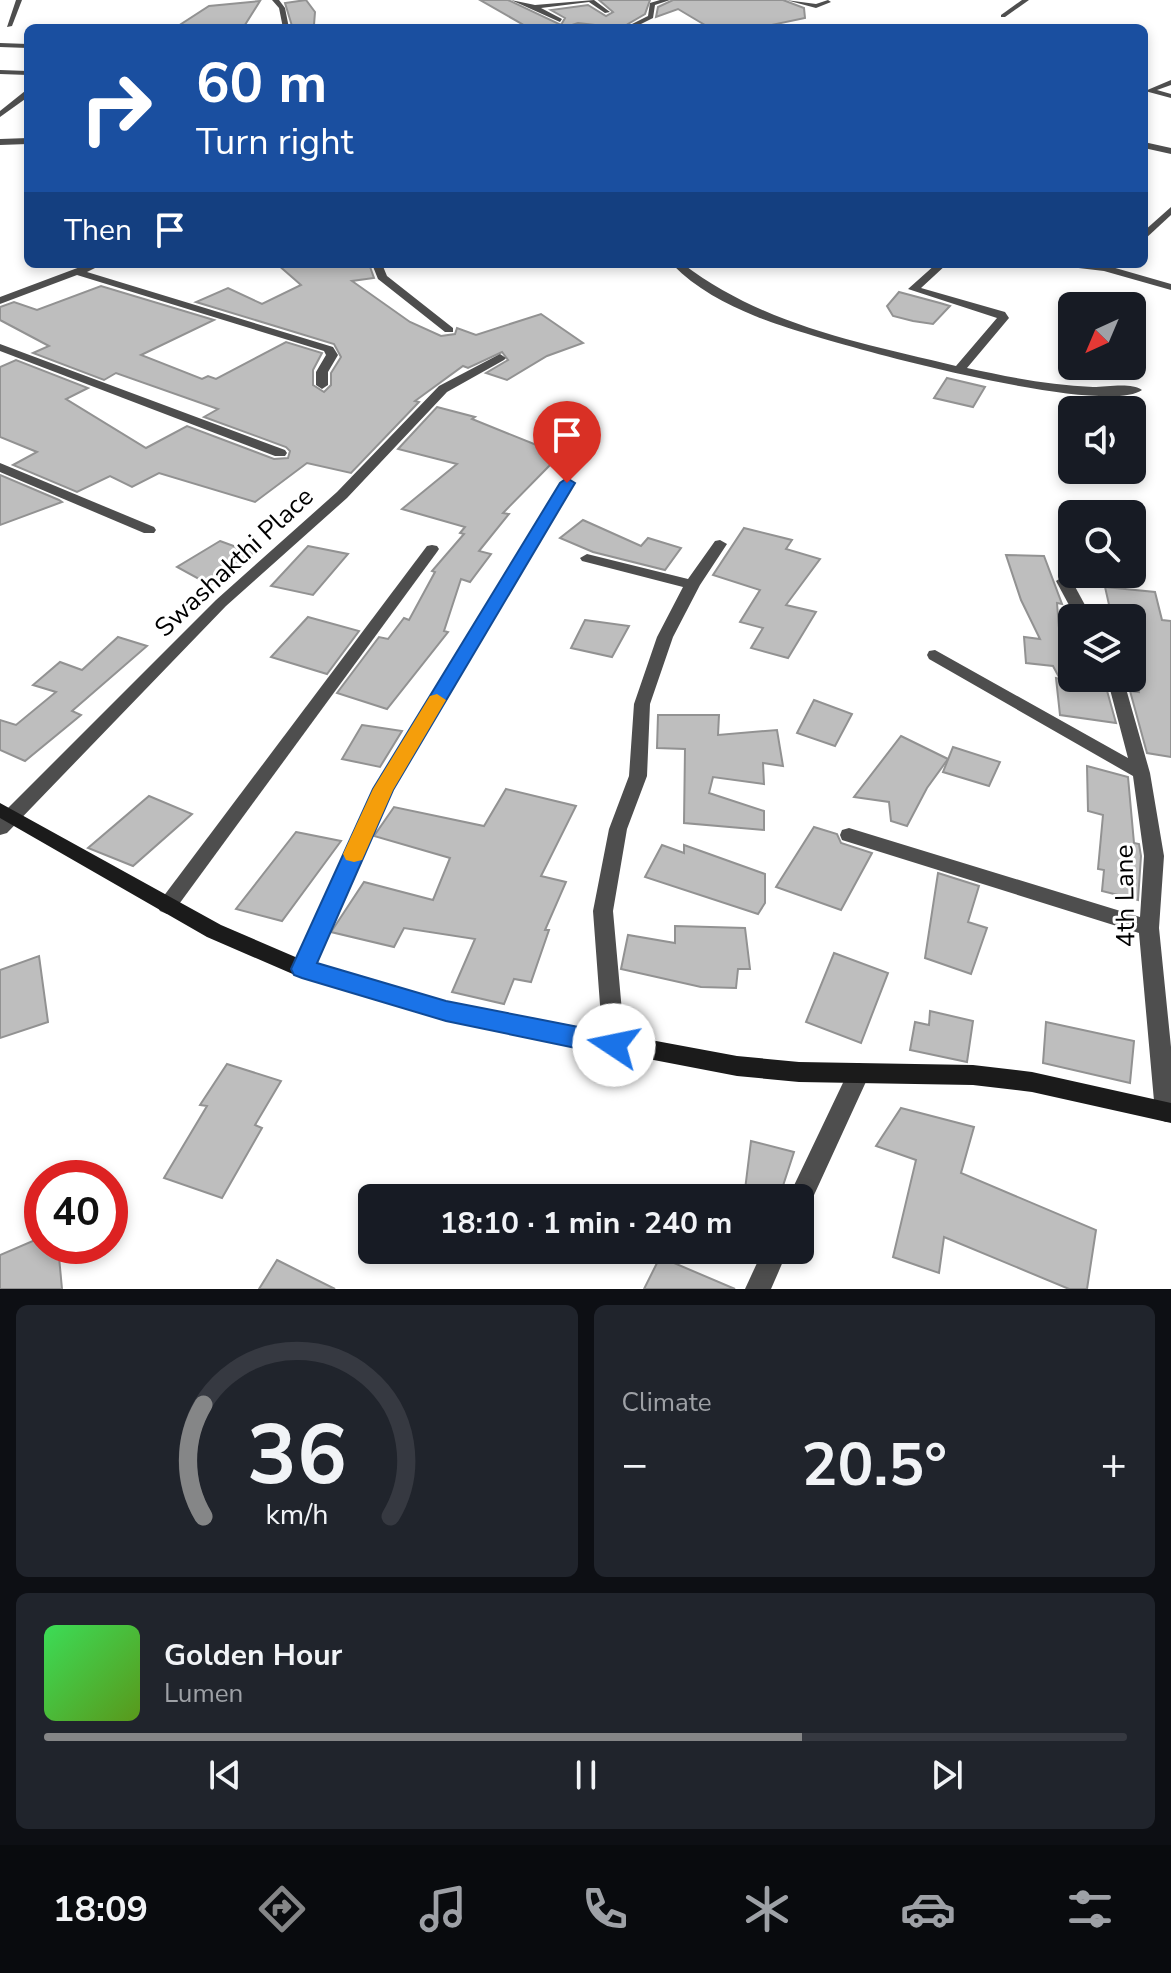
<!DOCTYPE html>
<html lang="en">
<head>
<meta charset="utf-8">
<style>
  :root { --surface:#171b24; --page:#20242c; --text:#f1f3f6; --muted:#9ea1a6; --line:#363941; --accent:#858687 }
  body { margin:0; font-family:"Nunito Sans",sans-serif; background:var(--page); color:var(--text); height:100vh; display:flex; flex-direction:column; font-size:30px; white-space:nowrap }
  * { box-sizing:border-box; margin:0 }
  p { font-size:26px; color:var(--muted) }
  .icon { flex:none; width:44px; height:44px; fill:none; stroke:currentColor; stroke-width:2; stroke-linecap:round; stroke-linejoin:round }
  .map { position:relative; height:1289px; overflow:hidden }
  .details { display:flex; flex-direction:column; gap:16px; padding:16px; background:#0d0f14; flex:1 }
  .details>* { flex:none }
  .guide { position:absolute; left:24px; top:24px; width:1124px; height:244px; border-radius:12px; box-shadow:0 4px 12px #0003; background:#1a4fa0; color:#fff; overflow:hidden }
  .needle { width:52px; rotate:224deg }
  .controls { position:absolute; left:1058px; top:292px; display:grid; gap:16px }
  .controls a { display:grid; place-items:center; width:88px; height:88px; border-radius:12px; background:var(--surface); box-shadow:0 4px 12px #0003; font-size:40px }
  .speed { position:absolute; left:24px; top:1160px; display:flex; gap:16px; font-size:40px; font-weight:700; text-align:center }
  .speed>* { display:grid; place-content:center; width:104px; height:104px; border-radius:50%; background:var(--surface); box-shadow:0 4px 12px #0003; line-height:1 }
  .speed .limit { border:12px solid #d22; background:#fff; color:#111 }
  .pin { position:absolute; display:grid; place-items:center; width:68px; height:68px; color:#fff; margin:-82px -34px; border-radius:50% 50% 50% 0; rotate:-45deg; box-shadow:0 0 8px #0007 }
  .pin .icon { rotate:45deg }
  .me { position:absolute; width:88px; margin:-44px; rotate:281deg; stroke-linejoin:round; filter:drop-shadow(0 0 6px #0008) }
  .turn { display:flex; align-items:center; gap:28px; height:168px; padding:0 40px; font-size:36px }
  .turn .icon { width:104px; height:104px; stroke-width:2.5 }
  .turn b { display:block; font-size:56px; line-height:68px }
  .then { display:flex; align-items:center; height:76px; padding:0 40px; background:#0003; gap:16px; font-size:30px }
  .big { font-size:60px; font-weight:700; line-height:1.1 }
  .details .widget { flex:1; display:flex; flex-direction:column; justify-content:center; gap:12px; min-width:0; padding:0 28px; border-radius:12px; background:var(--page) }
  .details .dial { align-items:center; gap:0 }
  .dial svg { height:208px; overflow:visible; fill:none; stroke:var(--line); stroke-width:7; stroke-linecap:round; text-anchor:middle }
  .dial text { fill:var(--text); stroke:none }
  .song { display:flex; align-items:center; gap:24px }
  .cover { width:96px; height:96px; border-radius:12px; background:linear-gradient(135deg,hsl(130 70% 55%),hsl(90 70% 35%)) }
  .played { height:8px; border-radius:4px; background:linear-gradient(90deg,var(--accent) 70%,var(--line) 70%) }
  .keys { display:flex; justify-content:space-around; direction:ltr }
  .heat { display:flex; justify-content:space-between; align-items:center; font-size:44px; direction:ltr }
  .details .tiles { flex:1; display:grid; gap:16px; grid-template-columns:1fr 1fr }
  .widget:last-child { grid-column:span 2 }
  .trip { position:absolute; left:358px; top:1184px; width:456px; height:80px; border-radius:12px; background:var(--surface); box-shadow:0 4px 12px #0003; font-weight:700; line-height:80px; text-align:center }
  .tab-bar { display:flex; height:128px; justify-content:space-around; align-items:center; background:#090b0e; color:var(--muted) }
  .tab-bar .icon { width:56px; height:56px }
  .tab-bar .active { color:var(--accent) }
  .tab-bar b { font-size:36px; color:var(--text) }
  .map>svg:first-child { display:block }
  .building { fill:#bebebe; stroke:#929292; stroke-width:2 }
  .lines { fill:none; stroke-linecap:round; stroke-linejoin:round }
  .street { fill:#4e4e4e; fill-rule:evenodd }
  .secondary { fill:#1b1b1b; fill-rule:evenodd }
  .route { fill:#1a73e8; stroke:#114b97; stroke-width:2 }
  .slow { fill:#f59e0b }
  .labels { text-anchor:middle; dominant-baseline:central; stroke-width:6; stroke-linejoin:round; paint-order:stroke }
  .street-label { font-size:26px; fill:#000; stroke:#fff }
</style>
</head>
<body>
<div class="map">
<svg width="1171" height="1289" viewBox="0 0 1171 1289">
  <rect width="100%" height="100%" fill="#fff"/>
  <!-- building -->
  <g class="building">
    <path d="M 306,0 L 315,12 L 314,25 L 292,26 L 285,3 Z"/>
    <path d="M 480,0 L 508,0 L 561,25 L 565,18 L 551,10 L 588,5 L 606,16 L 613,12 L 599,0 L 650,0 L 645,14 L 621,28 L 578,23 L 563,28 L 529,28 Z"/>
    <path d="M 673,0 L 783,0 L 804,8 L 805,18 L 762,27 L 710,28 L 678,9 L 656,17 L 658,7 Z"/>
    <path d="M 260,1 L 243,28 L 175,28 L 209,6 Z"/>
    <path d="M 277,264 L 369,264 L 374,278 L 352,281 L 410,322 L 441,336 L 455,334 L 457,328 L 476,335 L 541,314 L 583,343 L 547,356 L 507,380 L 486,373 L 508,360 L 502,352 L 468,368 L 463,366 L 415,401 L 419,402 L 351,473 L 307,463 L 255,502 L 159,473 L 132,487 L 110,476 L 77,492 L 13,465 L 37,452 L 0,437 L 0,367 L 16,360 L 88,388 L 66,399 L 146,448 L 187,426 L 274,459 L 288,458 L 290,451 L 286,447 L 204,417 L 218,409 L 116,373 L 104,380 L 33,353 L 49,346 L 0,320 L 0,307 L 14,302 L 37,310 L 101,286 L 214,320 L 141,355 L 202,379 L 208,376 L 216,379 L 286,342 L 322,353 L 313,370 L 313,385 L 324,392 L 331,385 L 331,373 L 341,357 L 334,344 L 196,302 L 228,288 L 262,304 L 301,285 Z"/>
    <path d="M 899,292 L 940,303 L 950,306 L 933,324 L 913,321 L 893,316 L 887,306 Z"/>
    <path d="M 947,378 L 985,387 L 973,407 L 934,398 Z"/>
    <path d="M 437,407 L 475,417 L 472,419 L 539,446 L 550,436 L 582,445 L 564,463 L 555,460 L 503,513 L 509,514 L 479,551 L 491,554 L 470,582 L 461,579 L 444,631 L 448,632 L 387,709 L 337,693 L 379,637 L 388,639 L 404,618 L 409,620 L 435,572 L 432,571 L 464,534 L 460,533 L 465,527 L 402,509 L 457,464 L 398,449 Z"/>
    <path d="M 0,475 L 59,500 L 62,502 L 0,525 Z"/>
    <path d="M 583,520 L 641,546 L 648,538 L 681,548 L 665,570 L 593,552 L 560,538 Z"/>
    <path d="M 744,528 L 792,540 L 786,549 L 820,559 L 786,605 L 816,612 L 788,658 L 751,648 L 763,628 L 740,622 L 760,590 L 713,575 Z"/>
    <path d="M 220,541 L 253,553 L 210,585 L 177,567 Z"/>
    <path d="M 308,546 L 348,554 L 313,595 L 271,586 Z"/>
    <path d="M 1006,555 L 1044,556 L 1062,604 L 1057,603 L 1063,679 L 1106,687 L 1116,723 L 1060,715 L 1056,678 L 1060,679 L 1053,666 L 1026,663 L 1024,637 L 1040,639 L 1021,600 Z"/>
    <path d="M 1105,587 L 1155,592 L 1162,620 L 1171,621 L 1171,757 L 1147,753 L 1130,691 L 1139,692 L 1132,618 L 1112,618 Z"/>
    <path d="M 308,617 L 359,631 L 327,674 L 271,657 Z"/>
    <path d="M 585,620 L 629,626 L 612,657 L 571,648 Z"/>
    <path d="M 118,637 L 147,646 L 72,711 L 81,715 L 25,761 L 0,750 L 0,720 L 16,725 L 56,692 L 33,685 L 60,662 L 82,670 Z"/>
    <path d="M 814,700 L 852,714 L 835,746 L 797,733 Z"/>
    <path d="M 658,715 L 719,715 L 718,735 L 777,730 L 783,766 L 763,763 L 764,784 L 713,777 L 709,793 L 764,811 L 764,830 L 684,823 L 685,749 L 657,748 Z"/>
    <path d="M 362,725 L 402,731 L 380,767 L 342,759 Z"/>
    <path d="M 901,736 L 948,759 L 927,788 L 907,826 L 891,821 L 889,802 L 854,797 Z"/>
    <path d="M 953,747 L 1000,762 L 989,786 L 943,772 Z"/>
    <path d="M 1087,766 L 1128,777 L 1134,843 L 1139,844 L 1141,856 L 1138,900 L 1102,891 L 1104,870 L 1098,869 L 1103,815 L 1088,811 Z"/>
    <path d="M 506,789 L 576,806 L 541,876 L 566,882 L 545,930 L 549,930 L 531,982 L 514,979 L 504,1004 L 452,992 L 475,939 L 404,928 L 394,947 L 331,932 L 364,882 L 433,900 L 450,858 L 374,836 L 394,807 L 484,826 Z"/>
    <path d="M 149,796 L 192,814 L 133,866 L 88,848 Z"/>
    <path d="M 814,827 L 837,834 L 841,843 L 872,853 L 841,910 L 776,887 Z"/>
    <path d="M 296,832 L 341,841 L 282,921 L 236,909 Z"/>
    <path d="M 662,845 L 684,853 L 684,845 L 765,874 L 765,903 L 758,914 L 645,877 Z"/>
    <path d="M 938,873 L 979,886 L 968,922 L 987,928 L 971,974 L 925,958 Z"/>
    <path d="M 675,926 L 745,928 L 750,969 L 738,969 L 736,988 L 701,987 L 621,969 L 628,935 L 675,943 Z"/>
    <path d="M 834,953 L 888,973 L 861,1043 L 806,1022 Z"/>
    <path d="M 39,956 L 48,1022 L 0,1038 L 0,970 Z"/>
    <path d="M 930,1011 L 973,1021 L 967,1062 L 910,1050 L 915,1022 L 929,1025 Z"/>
    <path d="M 1046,1022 L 1134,1041 L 1130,1083 L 1043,1063 Z"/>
    <path d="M 227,1064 L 281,1081 L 255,1125 L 262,1128 L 222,1198 L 164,1178 L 207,1106 L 200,1105 Z"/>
    <path d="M 901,1108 L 974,1127 L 961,1173 L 1096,1230 L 1087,1289 L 1069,1289 L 944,1237 L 939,1273 L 893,1257 L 916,1160 L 876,1146 Z"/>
    <path d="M 751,1141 L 794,1152 L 779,1198 L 744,1198 Z"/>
    <path d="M 42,1237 L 42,1246 L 58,1246 L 62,1289 L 0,1289 L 0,1255 Z"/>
    <path d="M 660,1257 L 735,1289 L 644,1289 Z"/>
    <path d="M 277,1260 L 335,1289 L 259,1289 Z"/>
  </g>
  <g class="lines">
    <!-- street -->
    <g class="street">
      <path d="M 16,0 L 22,0 L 12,26 L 7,27 Z"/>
      <path d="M 272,0 L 279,0 L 285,8 L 289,28 L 283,28 L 279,8 Z"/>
      <path d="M 511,0 L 535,5 L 594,0 L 610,12 L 605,13 L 589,2 L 541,8 L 562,19 L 560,22 Z"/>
      <path d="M 660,0 L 670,0 L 655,5 L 653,18 L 633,28 L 624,28 L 648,16 L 650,3 Z"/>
      <path d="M 786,0 L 816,4 L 828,0 L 831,2 L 816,8 Z"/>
      <path d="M 1022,0 L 1029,0 L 1005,17 L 1001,17 L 1001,15 Z"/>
      <path d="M 0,43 L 28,44 L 28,48 L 0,47 Z"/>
      <path d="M 0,70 L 28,71 L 28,75 L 0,74 Z"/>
      <path d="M 1171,80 L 1171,85 L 1157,90 L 1171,94 L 1171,98 L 1145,91 Z"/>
      <path d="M 25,91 L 28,91 L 28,97 L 0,117 L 0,111 Z"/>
      <path d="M 28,138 L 28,144 L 0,145 L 0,139 Z"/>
      <path d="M 1144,142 L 1171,148 L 1171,154 L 1144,148 Z"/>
      <path d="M 1171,207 L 1171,215 L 1144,240 L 1144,231 Z"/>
      <path d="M 88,264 L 103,264 L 87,272 L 333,347 L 338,355 L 328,372 L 328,385 L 322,389 L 316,385 L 316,372 L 326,355 L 324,351 L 77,275 L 0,304 L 0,297 Z"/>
      <path d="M 372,264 L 382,264 L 387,276 L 453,328 L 453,332 L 445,332 L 378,279 Z"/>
      <path d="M 683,264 C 763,325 861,343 956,366 L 997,318 L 908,289 L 936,264 L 947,264 L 921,288 L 1005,312 L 1009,318 L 967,368 C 1008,377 1050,385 1093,387 C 1107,387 1131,382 1142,390 C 1101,419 809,339 755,316 C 726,304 695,288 673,265 Z"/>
      <path d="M 1065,264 L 1105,265 L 1171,284 L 1171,290 L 1104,271 L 1070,267 Z"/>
      <path d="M 0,344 L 285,450 L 287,453 L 285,456 L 275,456 L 0,351 Z"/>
      <path d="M 500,354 L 506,358 L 504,360 L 447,392 L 347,498 L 226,606 L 7,833 L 0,835 L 0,816 L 216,600 L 337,492 L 439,386 Z"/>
      <path d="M 0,463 L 154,527 L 156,530 L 154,533 L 144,533 L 0,472 Z"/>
      <path d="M 567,479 L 574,483 L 392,789 L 309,975 L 302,977 L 295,975 L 292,969 L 374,789 L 560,483 Z"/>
      <path d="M 720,540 L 727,544 L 700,585 L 673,637 L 650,704 L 647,776 L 627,829 L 613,911 L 625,1045 L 622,1052 L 614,1054 L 606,1052 L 603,1045 L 593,911 L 609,829 L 629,776 L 634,704 L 657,637 L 683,587 L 582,561 L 580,558 L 587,554 L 688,579 L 715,541 Z"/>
      <path d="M 432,545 L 437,546 L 439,549 L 437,552 L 174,911 L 167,914 L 160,911 L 157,906 L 160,901 L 427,546 Z"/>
      <path d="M 1064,576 L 1072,581 L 1092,618 L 1076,618 L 1056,581 Z"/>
      <path d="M 935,650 L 1128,758 L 1107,678 L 1123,678 L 1150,773 L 1164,856 L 1159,928 L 1171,1047 L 1171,1120 L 1166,1122 L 1158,1119 L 1155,1112 L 1139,933 L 842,840 L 840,835 L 842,830 L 849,828 L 1140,917 L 1144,856 L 1133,776 L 929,659 L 927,655 L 929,651 Z"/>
      <path d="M 859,1063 L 867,1066 L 870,1073 L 809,1206 L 800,1209 L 800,1198 L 788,1198 L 851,1066 Z"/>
      <path d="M 763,1250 L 788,1250 L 771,1289 L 745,1289 Z"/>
    </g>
    <!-- secondary -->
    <path class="secondary" d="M 0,803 L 221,925 L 307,962 L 446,1002 L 737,1056 L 799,1062 L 973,1065 L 1032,1072 L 1171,1103 L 1171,1123 L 1032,1092 L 973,1085 L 799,1082 L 737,1076 L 446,1020 L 295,975 L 207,937 L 0,818 Z"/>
  </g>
  <!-- route -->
  <path class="route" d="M 567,478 L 575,483 L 393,790 L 317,963 L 446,1001 L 614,1034 L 623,1037 L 626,1045 L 623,1052 L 614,1056 L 446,1021 L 302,978 L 294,975 L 291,969 L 373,789 L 560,483 Z"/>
  <!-- slow -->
  <path class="slow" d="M 437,694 L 446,700 L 393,790 L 362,860 L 354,862 L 346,860 L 343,854 L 373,789 L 430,696 Z"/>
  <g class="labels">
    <!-- street labels -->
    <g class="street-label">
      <text transform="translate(234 562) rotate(-43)">Swashakthi Place</text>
      <text transform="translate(1125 896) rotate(-91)">4th Lane</text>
    </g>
  </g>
</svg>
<div class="controls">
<a><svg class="needle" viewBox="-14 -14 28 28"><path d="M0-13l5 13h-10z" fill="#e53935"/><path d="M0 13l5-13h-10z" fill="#9ea1a6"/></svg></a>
<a><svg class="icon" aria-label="sound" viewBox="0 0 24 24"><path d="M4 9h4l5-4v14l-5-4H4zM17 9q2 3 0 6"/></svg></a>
<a><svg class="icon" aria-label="search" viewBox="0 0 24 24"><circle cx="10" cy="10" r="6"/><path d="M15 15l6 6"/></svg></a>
<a><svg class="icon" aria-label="layers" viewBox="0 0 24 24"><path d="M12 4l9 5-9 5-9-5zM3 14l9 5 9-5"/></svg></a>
</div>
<div class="speed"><div class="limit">40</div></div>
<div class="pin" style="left:567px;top:483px;background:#d93025"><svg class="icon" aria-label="arrive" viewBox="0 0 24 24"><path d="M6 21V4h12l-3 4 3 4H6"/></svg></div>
<svg class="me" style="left:614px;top:1045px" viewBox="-20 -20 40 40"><circle r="19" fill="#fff"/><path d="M0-13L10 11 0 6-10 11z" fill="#1a73e8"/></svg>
<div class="trip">18:10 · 1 min · 240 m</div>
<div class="guide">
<div class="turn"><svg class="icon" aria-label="right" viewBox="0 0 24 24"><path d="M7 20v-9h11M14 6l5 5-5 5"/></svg><div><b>60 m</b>Turn right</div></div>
<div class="then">Then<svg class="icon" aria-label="arrive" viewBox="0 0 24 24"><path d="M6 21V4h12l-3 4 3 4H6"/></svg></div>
</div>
</div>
<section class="details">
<div class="tiles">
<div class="widget dial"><svg viewBox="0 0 100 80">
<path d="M14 69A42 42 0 1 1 86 69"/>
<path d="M14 69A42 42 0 0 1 14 26" stroke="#858687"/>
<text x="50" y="56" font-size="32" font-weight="700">36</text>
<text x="50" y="72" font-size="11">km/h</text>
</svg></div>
<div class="widget"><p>Climate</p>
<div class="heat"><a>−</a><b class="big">20.5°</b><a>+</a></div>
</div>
<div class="widget">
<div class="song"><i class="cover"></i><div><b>Golden Hour</b><p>Lumen</p></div></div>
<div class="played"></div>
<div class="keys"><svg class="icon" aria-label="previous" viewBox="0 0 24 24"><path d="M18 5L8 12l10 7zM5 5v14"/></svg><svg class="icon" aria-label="pause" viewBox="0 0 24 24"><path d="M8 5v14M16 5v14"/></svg><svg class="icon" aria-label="next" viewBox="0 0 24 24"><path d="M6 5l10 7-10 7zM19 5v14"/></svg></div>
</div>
</div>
</section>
<nav class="tab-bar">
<b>18:09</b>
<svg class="icon active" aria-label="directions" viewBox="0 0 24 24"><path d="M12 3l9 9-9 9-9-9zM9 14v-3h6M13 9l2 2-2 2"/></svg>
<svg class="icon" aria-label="music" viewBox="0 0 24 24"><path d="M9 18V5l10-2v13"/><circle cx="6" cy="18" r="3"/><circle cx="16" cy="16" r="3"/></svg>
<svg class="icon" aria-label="phone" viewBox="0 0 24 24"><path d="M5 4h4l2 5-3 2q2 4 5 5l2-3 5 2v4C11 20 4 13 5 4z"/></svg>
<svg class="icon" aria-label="climate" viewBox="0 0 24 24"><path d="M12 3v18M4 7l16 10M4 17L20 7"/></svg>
<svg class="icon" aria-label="car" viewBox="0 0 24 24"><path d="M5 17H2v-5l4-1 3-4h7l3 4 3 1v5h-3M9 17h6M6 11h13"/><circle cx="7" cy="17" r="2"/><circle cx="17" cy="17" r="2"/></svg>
<svg class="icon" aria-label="filters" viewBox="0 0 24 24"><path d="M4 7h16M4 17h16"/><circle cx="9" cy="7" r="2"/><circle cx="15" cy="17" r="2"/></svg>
</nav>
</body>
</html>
